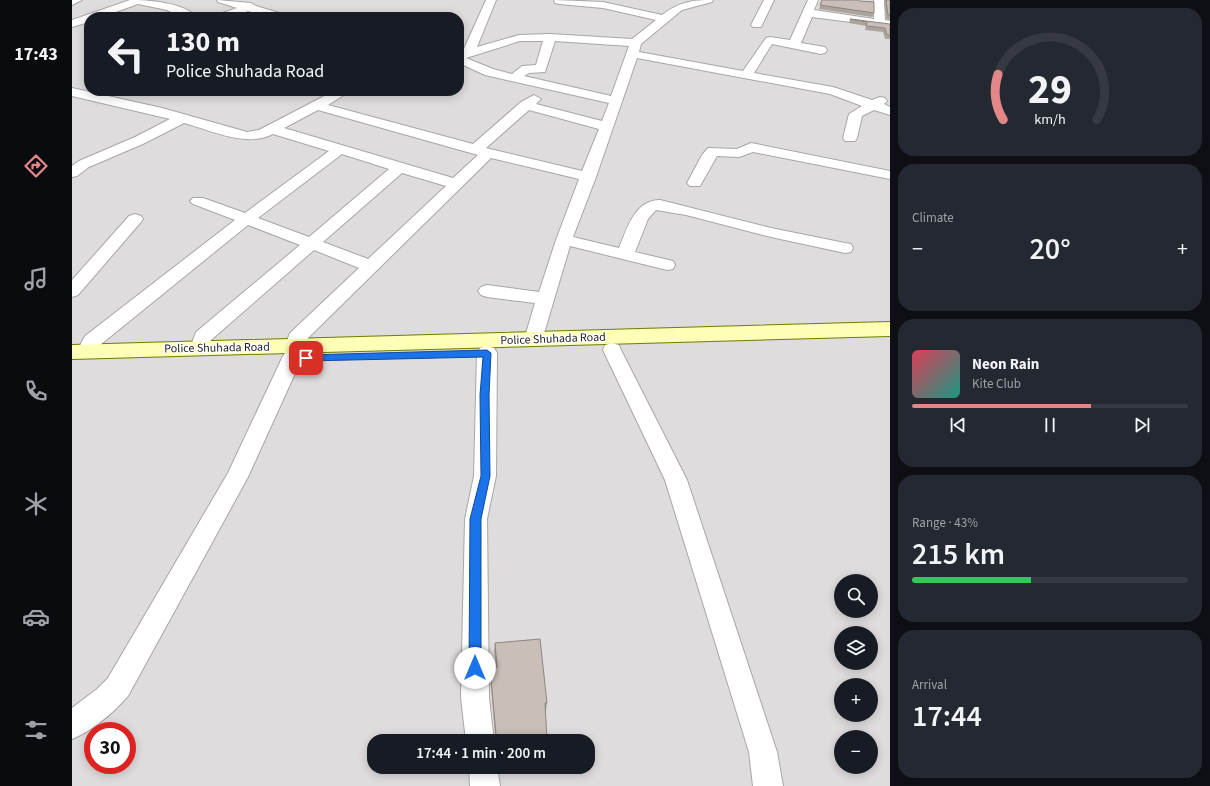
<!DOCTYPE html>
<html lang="en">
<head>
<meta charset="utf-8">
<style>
  :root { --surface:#171b24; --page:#242831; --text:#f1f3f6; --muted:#9ea1a6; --line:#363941; --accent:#e28688 }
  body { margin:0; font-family:"Source Sans 3",sans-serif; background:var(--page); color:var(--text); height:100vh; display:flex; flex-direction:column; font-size:15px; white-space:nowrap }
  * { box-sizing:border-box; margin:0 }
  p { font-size:13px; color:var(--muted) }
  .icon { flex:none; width:22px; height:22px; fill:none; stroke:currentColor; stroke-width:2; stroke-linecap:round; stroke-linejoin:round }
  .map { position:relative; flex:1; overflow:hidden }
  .panel { display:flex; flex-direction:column; gap:8px; padding:8px; background:#0d0f14; width:320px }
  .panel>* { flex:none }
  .hud { position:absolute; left:12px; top:12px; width:380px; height:84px; border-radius:16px; box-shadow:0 2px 10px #0003; background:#171b24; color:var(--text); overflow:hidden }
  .buttons { position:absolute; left:762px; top:574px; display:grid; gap:8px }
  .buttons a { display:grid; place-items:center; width:44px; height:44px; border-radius:50%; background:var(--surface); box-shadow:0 2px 10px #0003; font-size:20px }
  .speed { position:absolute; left:12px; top:722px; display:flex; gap:8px; font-size:20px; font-weight:700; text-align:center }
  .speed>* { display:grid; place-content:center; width:52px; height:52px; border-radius:50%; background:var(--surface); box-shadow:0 2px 10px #0003; line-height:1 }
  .speed .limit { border:6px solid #d22; background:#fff; color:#111 }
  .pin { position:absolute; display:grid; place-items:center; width:34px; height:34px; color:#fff; margin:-17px; border-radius:8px; box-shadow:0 2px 6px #0006 }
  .me { position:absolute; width:44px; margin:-22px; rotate:0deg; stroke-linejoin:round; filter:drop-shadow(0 0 3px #0008) }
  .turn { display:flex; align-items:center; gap:14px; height:84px; padding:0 16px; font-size:18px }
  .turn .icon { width:52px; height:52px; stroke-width:2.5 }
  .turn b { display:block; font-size:28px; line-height:34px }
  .big { font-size:30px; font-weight:600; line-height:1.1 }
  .panel .card { flex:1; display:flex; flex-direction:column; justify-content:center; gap:6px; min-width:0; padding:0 14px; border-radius:16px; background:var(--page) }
  .panel .dial { align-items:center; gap:0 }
  .dial svg { height:104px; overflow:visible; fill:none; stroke:var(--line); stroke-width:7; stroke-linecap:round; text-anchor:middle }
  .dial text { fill:var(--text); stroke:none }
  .song { display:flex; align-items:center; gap:12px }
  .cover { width:48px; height:48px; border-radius:6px; background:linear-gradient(135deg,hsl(350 70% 55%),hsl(170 70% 35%)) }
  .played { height:4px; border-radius:2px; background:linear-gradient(90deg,var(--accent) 65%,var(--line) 65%) }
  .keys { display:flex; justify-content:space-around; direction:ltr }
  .heat { display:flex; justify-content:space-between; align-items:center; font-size:22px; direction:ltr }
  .charge { height:6px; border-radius:3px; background:linear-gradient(90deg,#34c759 43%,var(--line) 0) }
  .trip { position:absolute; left:295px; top:734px; width:228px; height:40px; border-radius:16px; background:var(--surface); box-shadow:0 2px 10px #0003; font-weight:600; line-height:40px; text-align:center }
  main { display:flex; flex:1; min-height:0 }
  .tabs { display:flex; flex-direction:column; width:72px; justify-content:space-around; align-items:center; background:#090b0e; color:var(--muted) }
  .tabs .icon { width:28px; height:28px }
  .tabs .active { color:var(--accent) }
  .tabs b { font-size:18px; color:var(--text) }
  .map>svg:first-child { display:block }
  .residential { fill:#dedcdc; fill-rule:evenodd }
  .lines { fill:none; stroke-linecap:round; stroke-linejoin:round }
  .minor-casing { stroke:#a7a7a7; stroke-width:2 }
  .secondary-casing { stroke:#707d00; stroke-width:2 }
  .minor { fill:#fff; fill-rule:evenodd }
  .secondary { fill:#fcffb5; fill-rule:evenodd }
  .wall { fill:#ada49e }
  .building { fill:#c9bfb8; stroke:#8d8681 }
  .route { fill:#1a73e8; stroke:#114b97 }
  .labels { text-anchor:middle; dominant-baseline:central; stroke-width:3; stroke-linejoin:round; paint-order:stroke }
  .street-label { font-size:12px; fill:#202020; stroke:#fff }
</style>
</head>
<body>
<main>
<nav class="tabs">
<b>17:43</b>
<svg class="icon active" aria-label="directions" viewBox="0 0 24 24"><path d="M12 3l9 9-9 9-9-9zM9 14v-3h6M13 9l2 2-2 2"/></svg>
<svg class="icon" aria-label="music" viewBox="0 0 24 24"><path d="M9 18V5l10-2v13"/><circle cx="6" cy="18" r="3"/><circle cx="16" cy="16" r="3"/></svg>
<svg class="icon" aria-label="phone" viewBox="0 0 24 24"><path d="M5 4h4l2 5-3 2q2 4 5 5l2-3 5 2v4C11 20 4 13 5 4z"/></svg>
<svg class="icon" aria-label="climate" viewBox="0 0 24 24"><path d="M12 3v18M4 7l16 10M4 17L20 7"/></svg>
<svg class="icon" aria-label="car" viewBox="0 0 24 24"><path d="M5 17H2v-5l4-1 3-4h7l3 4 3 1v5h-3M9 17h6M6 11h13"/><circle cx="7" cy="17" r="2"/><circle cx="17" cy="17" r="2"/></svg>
<svg class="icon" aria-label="filters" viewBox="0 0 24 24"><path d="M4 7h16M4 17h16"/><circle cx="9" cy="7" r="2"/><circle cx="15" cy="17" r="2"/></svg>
</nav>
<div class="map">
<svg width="818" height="786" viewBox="0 0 818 786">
  <rect width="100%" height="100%" fill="#f1ede5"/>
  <!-- residential -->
  <path class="residential" d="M 0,0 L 818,0 L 818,786 L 0,786 ZM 17,17 L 387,17 L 387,91 L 17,91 ZM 769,581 L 799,581 L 799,611 L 769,611 ZM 769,633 L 799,633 L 799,663 L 769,663 ZM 769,685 L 799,685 L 799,715 L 769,715 ZM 21,731 L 55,731 L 55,765 L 21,765 ZM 769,737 L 799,737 L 799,767 L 769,767 ZM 302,741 L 516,741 L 516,767 L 302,767 Z"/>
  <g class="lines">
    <!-- minor casing -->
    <g class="minor-casing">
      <g id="minor">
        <path d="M 0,0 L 10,0 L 0,5 Z"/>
        <path d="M 58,0 C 75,0 112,2 124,17 L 109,17 L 95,10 L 66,4 L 30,17 L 17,17 L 17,22 L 0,27 L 0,20 Z"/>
        <path d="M 145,0 L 179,3 L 184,6 L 214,15 L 216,17 L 198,17 L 176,11 L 159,17 L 143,17 L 145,15 L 165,8 L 146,2 Z"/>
        <path d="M 414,0 L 424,0 L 405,47 L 447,35 L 478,34 L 560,39 L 584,20 L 531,8 L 487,4 L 483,3 L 482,0 L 531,2 L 590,15 C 607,2 620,0 641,0 L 640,2 L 610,10 L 569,44 L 567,52 L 671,71 L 694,38 L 698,37 L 718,40 L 736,0 L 746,0 L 742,10 L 802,19 L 802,0 L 812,0 L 813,20 L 818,21 L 818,27 L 740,17 L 729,43 L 753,47 L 755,50 L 753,53 L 749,54 L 700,44 L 682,73 L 761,87 L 800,100 L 808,97 L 813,98 L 815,101 L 812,104 L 818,107 L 818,115 L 802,110 L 790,116 L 785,138 L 783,141 L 773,141 L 771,138 L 777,114 L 790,106 L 758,94 L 565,58 L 524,177 L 501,237 L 547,248 C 555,228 563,200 588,200 L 699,228 L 773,243 L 779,244 L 781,248 L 779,252 L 773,253 L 699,237 L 614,215 L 584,210 L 576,219 L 563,252 L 601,261 L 603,265 L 601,269 L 595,270 L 498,246 L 470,340 L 468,345 L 461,346 L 454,345 L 452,340 L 463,303 L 415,297 L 409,295 L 406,291 L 409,287 L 415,285 L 467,292 L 484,240 L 507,179 L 419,158 L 233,341 L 229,351 L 223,352 L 227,353 L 230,358 L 176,477 L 56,696 C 41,713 21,730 0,739 L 0,708 L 25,689 L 36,678 L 156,473 L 210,358 L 213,353 L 219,352 L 215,351 L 213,346 L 218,333 L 287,268 L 242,250 L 139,340 L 134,353 L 127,355 L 120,353 L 118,348 L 124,332 L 228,245 L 176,225 L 28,345 L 22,356 L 15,358 L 8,356 L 5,351 L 13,336 L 163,220 L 121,204 L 118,201 L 121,198 L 131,198 L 173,213 L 257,151 L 201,134 C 174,148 139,130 112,123 L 73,143 L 17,167 L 5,176 L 0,177 L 0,166 L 7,161 L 63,137 L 98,119 L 0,96 L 0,88 L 90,108 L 175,132 L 187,130 L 262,91 L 278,91 L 256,105 L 401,144 L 449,102 L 462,95 L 469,99 L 464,104 L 530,121 L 537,103 L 413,75 L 387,63 L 387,52 L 391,51 ZM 448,41 L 471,41 L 464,65 L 450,66 L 440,74 L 421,69 L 394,58 ZM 483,41 L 557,46 L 539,96 L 452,76 L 457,73 L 473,72 ZM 246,110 L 406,155 L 381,178 L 212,128 ZM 457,110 L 527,129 L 510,171 L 414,148 ZM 270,154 L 317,169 L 237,237 L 186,218 ZM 330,173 L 374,186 L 296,259 L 251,242 Z"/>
        <path d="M 692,0 L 702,0 L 689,27 L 681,27 L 679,25 Z"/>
        <path d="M 679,143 L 818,171 L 818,179 L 681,152 L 667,157 L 645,156 L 628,186 L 618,186 L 615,183 L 630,155 L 636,148 L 665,149 Z"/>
        <path d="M 63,214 L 69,216 L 71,219 L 69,222 L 6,295 L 0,297 L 0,280 L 57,216 Z"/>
        <path d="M 540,343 L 547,345 L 549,350 L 615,480 L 705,752 L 711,786 L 681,786 L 677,752 L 593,480 L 531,350 L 533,345 Z"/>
        <path d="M 415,346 L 422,348 L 425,353 L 424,476 L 415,519 L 417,698 L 422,741 L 394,741 L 389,698 L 393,519 L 402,476 L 405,353 L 408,348 Z"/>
        <path d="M 397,767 L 425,767 L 428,786 L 398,786 Z"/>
      </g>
    </g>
    <!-- secondary casing -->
    <g class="secondary-casing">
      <path id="secondary" d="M 818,322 L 818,336 L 0,359 L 0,345 Z"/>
    </g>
    <!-- minor -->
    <use href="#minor" class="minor"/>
    <!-- secondary -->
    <use href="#secondary" class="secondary"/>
  </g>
  <!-- wall -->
  <g class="wall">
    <path d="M 750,0 L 787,0 L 787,1 L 802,13 L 800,17 L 747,9 Z"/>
    <path d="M 812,0 L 818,0 L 818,20 L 814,19 Z"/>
    <path d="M 778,19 L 818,24 L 818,39 L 813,39 L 811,32 L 793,30 L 794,26 L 777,23 Z"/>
    <path d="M 423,643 L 475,703 L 474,711 L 423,734 L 418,677 L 418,669 L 424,667 L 422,651 Z"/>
    <path d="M 426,767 L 476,767 L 475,774 L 428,774 Z"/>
  </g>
  <!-- building -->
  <g class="building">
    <path d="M 750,0 L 787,0 L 787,1 L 802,2 L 802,13 L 748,5 Z"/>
    <path d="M 814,0 L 818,0 L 818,15 L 816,15 Z"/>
    <path d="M 778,19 L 818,24 L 818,35 L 815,35 L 813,28 L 794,26 L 795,22 Z"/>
    <path d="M 468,639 L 475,703 L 473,703 L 475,741 L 422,741 L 422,735 L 424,734 L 418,669 L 425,667 L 423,643 Z"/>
    <path d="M 428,767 L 476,767 L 476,768 Z"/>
  </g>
  <!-- route -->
  <path class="route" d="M 415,350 L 419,353 L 417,395 L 418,476 L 409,519 L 409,668 L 408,672 L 403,674 L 399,672 L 397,668 L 398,519 L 409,476 L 408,395 L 411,357 L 234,361 L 230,358 L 234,355 Z"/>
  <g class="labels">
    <!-- street labels -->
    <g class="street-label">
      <text transform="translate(481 339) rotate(-2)">Police Shuhada Road</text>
      <text transform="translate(145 348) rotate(-1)">Police Shuhada Road</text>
    </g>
  </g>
</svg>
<div class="buttons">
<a><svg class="icon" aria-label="search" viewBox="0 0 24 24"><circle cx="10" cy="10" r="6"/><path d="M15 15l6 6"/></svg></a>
<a><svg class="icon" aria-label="layers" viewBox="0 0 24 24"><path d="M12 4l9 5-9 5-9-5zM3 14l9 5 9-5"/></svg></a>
<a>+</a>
<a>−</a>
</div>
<div class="speed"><div class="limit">30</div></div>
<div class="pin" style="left:234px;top:358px;background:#d93025"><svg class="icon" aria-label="arrive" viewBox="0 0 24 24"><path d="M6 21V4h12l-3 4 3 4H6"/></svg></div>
<svg class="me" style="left:403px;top:668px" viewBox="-20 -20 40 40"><circle r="19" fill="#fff"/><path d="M0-13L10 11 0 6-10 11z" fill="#1a73e8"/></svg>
<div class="trip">17:44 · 1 min · 200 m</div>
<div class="hud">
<div class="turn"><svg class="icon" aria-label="left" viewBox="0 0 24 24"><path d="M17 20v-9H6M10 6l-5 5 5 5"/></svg><div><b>130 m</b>Police Shuhada Road</div></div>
</div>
</div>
<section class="panel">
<div class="card dial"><svg viewBox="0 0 100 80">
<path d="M14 69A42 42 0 1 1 86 69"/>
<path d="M14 69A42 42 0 0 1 10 34" stroke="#e28688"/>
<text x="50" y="56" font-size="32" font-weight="700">29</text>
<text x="50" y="72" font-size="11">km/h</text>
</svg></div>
<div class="card"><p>Climate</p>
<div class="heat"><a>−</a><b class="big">20°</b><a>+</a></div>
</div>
<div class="card">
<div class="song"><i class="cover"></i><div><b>Neon Rain</b><p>Kite Club</p></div></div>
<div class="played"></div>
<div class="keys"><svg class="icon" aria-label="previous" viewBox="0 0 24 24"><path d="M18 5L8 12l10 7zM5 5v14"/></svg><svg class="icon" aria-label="pause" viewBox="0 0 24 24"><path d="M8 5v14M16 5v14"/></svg><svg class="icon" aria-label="next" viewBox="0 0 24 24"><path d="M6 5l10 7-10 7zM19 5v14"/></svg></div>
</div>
<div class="card"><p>Range · 43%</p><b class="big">215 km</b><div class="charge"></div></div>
<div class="card"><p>Arrival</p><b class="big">17:44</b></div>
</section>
</main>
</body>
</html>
